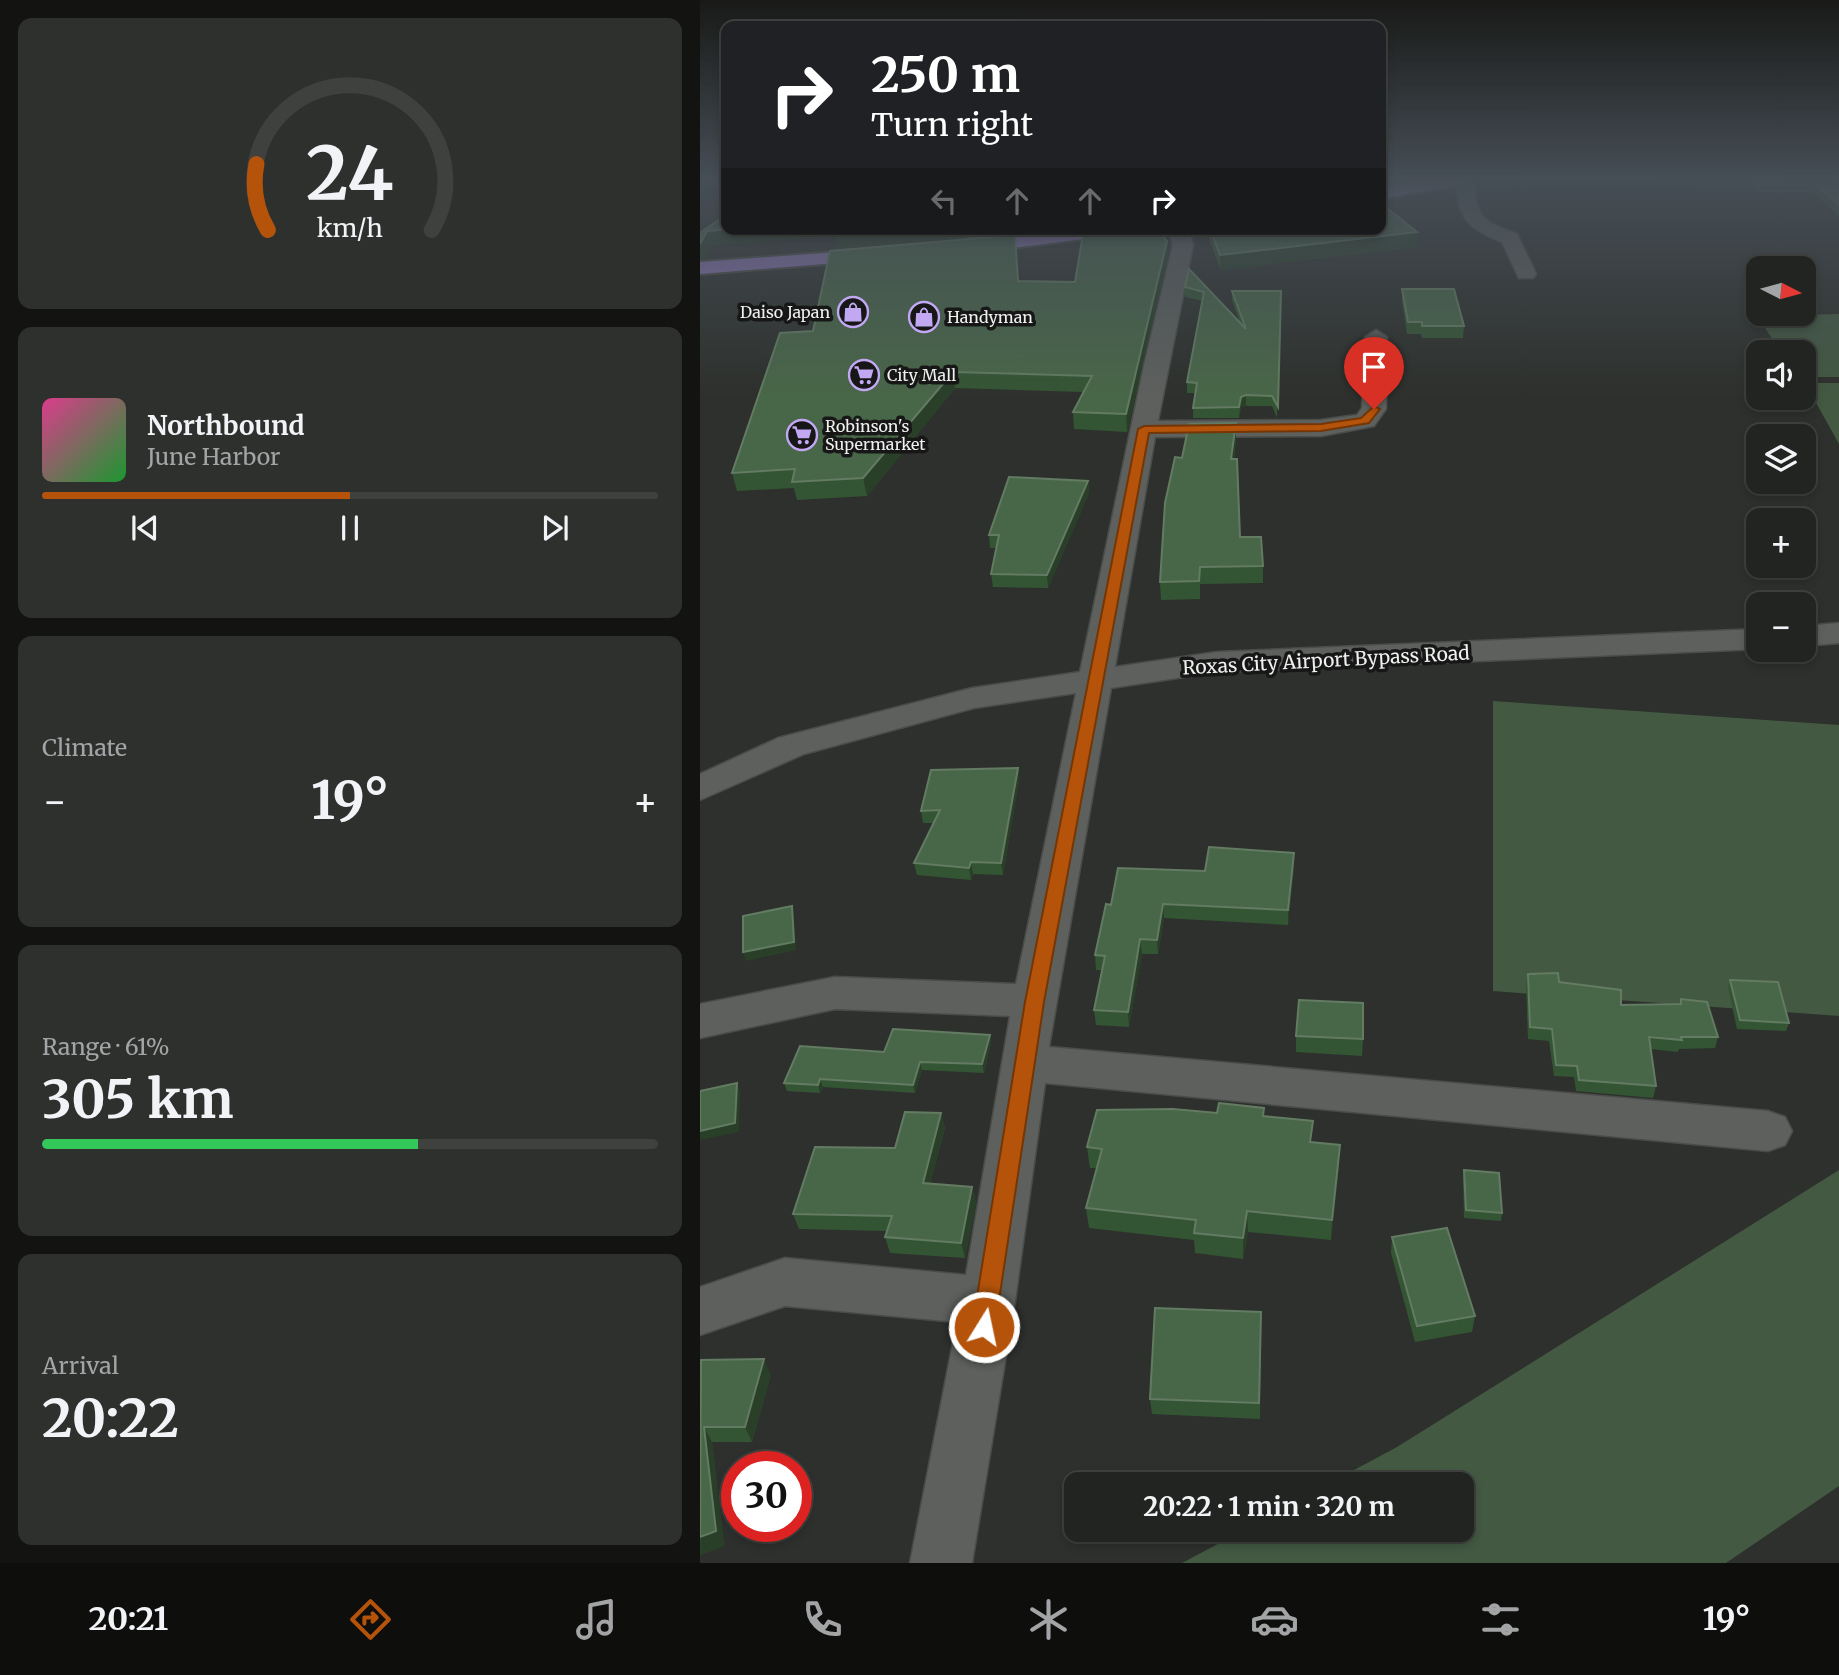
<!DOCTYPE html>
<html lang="en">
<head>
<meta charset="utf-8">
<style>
  :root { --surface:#222421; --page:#2e302e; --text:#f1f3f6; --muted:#a2a4a5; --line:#3f413f; --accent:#b45309 }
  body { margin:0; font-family:Merriweather,serif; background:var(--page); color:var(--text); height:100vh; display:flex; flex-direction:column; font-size:26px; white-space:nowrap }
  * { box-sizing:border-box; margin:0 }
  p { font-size:23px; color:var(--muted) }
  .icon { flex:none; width:38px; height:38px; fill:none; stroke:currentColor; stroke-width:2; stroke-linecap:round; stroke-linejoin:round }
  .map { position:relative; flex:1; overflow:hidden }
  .sheet { display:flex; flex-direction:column; gap:18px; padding:18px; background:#131412; width:700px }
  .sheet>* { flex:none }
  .top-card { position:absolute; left:21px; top:21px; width:665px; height:214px; border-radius:14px; box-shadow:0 4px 10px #0003,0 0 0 2px var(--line); background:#202124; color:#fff; overflow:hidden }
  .needle { width:46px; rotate:96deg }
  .fabs { position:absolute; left:1046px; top:256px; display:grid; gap:14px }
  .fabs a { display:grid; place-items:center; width:70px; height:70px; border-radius:14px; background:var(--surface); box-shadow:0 4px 10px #0003,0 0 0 2px var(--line); font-size:35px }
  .speed { position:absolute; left:21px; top:1451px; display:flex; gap:14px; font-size:35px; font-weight:700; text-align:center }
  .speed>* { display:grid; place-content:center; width:91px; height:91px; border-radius:50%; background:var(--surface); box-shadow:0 4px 10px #0003,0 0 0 2px var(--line); line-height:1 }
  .speed .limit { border:10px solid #d22; background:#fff; color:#111 }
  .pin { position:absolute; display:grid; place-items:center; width:60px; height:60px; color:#fff; margin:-72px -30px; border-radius:50% 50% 50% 0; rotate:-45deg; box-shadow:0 0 7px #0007 }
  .pin .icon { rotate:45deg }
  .me { position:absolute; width:77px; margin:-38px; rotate:10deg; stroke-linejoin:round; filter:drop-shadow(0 0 5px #0008) }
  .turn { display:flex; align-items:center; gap:24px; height:147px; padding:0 35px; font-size:32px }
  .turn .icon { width:91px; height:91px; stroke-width:2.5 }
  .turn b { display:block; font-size:49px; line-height:60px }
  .lanes { display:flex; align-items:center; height:66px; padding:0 35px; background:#0003; justify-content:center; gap:35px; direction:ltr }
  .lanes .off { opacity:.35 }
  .big { font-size:52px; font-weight:700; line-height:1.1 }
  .sheet .widget { flex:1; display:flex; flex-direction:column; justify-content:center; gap:10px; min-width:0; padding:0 24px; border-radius:14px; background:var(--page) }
  .sheet .dial { align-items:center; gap:0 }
  .dial svg { height:182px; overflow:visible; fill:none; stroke:var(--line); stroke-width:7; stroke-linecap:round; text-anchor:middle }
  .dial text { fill:var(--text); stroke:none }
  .song { display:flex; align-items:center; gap:21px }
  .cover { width:84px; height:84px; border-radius:10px; background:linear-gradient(135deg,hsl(330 70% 55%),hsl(130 70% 35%)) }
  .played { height:7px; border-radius:4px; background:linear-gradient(90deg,var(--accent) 50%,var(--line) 50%) }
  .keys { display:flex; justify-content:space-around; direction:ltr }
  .heat { display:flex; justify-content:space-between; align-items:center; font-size:38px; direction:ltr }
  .charge { height:10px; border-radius:5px; background:linear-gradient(90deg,#34c759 61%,var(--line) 0) }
  .trip { position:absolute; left:364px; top:1472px; width:410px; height:70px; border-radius:14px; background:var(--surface); box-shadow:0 4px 10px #0003,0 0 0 2px var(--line); font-weight:700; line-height:70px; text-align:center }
  .tab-bar { display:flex; height:112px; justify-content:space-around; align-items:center; background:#0e0e0d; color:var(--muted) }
  .tab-bar .icon { width:49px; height:49px }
  .tab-bar .current { color:var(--accent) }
  .tab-bar b { font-size:32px; color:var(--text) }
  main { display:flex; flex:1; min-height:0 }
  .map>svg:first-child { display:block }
  .green { fill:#435942 }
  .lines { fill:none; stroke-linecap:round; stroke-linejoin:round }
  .minor-casing { stroke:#494c49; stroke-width:3 }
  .trunk-casing { stroke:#494c49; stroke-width:4 }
  .minor { fill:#5d605d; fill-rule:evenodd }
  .trunk { fill:#8e76b9; fill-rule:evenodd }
  .wall { fill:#345534 }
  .shaded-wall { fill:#293f28 }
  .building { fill:#486648; stroke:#627b62; stroke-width:2 }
  .route { fill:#b45309; stroke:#753606; stroke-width:2 }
  .labels { text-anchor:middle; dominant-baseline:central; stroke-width:7; stroke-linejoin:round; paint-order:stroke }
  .far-poi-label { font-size:16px; fill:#eff1ef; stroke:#161716; text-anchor:start }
  .street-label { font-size:19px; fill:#eff1ef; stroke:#161716 }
</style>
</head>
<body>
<main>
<section class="sheet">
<div class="widget dial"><svg viewBox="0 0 100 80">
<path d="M14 69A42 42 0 1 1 86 69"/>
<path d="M14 69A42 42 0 0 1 9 40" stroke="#b45309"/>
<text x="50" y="56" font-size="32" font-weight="700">24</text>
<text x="50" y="72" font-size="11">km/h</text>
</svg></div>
<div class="widget">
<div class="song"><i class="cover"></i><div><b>Northbound</b><p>June Harbor</p></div></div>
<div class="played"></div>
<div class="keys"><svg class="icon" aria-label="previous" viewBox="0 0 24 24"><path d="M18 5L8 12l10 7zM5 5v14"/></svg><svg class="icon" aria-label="pause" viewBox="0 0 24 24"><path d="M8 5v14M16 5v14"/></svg><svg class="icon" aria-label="next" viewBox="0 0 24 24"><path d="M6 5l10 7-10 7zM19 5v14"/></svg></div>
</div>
<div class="widget"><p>Climate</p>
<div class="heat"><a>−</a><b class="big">19°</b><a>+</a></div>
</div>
<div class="widget"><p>Range · 61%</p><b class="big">305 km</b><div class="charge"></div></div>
<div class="widget"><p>Arrival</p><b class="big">20:22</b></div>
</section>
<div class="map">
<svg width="1139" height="1563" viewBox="0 0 1139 1563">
  <rect width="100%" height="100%" fill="#2d302c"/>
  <!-- green -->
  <g class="green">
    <path d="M 1139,314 L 1139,377 L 1104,377 L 1104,352 L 1081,352 L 1057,316 Z"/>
    <path d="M 1105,383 L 1139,383 L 1139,444 Z"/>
    <path d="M 793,701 L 1139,725 L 1139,1016 L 793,991 Z"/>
    <path d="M 1139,1170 L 1139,1486 L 1026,1563 L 482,1563 L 544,1530 L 761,1530 L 761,1484 L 628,1484 L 697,1447 Z"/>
  </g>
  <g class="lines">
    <!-- minor casing -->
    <g class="minor-casing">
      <g id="minor">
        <path d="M 761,178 L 780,178 L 774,186 C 777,221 786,222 817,234 L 836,274 L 833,278 L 819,278 L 802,242 C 771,230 758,220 756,185 Z"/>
        <path d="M 275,229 L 295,229 L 278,251 L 264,251 L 261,247 Z"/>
        <path d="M 469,229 L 489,229 L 493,245 L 458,421 L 621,420 L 657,415 L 662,408 L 665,337 L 676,330 L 687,337 L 686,409 L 674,426 L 621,436 L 455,437 L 415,667 L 517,652 L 1059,629 L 1059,649 L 517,672 L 411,688 L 349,1047 L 1068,1111 L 1085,1117 L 1092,1131 L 1085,1145 L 1068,1151 L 345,1083 L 315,1301 L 272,1563 L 210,1563 L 257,1322 L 85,1306 L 0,1335 L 0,1287 L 85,1258 L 266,1275 L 310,1016 L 135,1009 L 0,1038 L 0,1004 L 135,977 L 316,984 L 376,693 L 274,708 L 104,754 L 0,800 L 0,774 L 78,738 L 272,688 L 380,672 L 444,365 L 473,245 Z"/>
        <path d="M 1139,623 L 1139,643 L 1104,646 L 1104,626 Z"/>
      </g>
    </g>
    <!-- trunk casing -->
    <g class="trunk-casing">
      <g id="trunk">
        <path d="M 733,178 L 775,178 L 766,184 L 681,199 L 681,187 Z"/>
        <path d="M 365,229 L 426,229 L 416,235 L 264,254 L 254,248 L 264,242 Z"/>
        <path d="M 179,249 L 186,251 L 190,255 L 186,259 L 0,274 L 0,262 Z"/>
      </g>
    </g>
    <!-- minor -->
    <use href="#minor" class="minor"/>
    <!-- trunk -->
    <use href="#trunk" class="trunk"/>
  </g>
  <!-- wall -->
  <g class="wall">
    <path d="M 956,178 L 1139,178 L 1139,216 L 1113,192 L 1055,192 L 1051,187 L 958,183 Z"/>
    <path d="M 505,229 L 681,229 L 716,247 L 521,270 Z"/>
    <path d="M 315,235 L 319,281 L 375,282 L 468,255 L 427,432 L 374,429 L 373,412 L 383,392 L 255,388 L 167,496 L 97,500 L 94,488 L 37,491 L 32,473 L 113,331 Z"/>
    <path d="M 489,269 L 540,323 L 532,300 L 532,291 L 581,291 L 577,418 L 572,406 L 546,406 L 541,407 L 539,418 L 493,418 L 493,408 L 495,393 L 487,393 L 487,382 L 503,301 L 485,297 L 485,287 Z"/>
    <path d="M 702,289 L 764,326 L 763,338 L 722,338 L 721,334 L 707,334 L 702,301 Z"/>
    <path d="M 536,423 L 536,439 L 534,459 L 540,537 L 563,566 L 563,583 L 500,584 L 500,599 L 461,600 L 460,582 L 482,458 Z"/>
    <path d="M 388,481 L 389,493 L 348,588 L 293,587 L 291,574 L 296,548 L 290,548 L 289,535 Z"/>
    <path d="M 318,768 L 319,780 L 303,875 L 273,874 L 271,880 L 217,875 L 214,863 L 234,823 L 223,823 L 221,811 Z"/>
    <path d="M 594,853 L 594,867 L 588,925 L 464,918 L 458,954 L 442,954 L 429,1027 L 396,1025 L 394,1010 L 402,970 L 396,970 L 395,955 L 411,905 L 505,871 Z"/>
    <path d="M 828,974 L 859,982 L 921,1005 L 979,1004 L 981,999 L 1018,1037 L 1015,1048 L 979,1049 L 978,1052 L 951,1049 L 956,1086 L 953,1098 L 876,1091 L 874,1077 L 854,1076 L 849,1041 L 828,1039 L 826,985 Z"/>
    <path d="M 1030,980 L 1089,1023 L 1086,1031 L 1037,1029 L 1028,988 Z"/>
    <path d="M 290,1035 L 291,1043 L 284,1073 L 222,1070 L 215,1093 L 123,1087 L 120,1093 L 87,1091 L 84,1083 L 184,1052 Z"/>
    <path d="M 596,1036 L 663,1039 L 662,1056 L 596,1052 Z"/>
    <path d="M 564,1108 L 564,1116 L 612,1142 L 639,1166 L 631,1240 L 548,1232 L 543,1259 L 495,1253 L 494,1240 L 389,1228 L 386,1208 L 397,1168 L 390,1168 L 387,1147 L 517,1113 Z"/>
    <path d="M 241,1113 L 245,1128 L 230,1184 L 272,1187 L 276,1203 L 265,1258 L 190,1253 L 185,1237 L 187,1231 L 99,1229 L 93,1214 L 195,1148 Z"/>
    <path d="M 764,1170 L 802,1213 L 801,1221 L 764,1218 L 763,1179 Z"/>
    <path d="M 692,1237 L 775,1316 L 772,1332 L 715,1342 L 691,1253 Z"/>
    <path d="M 561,1312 L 560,1419 L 452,1414 L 450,1399 Z"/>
    <path d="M 0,1363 L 71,1375 L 52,1442 L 12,1442 L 24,1546 L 0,1555 Z"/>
  </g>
  <!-- shaded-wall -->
  <g class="shaded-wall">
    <path d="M 790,178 L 824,178 L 819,179 L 818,184 L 777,187 L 777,179 Z"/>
    <path d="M 34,229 L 272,229 L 264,239 L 136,249 L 134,236 L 11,246 L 4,259 L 0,260 L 0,244 L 7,231 Z"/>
    <path d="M 293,229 L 315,229 L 316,233 L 293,236 Z"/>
    <path d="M 717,232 L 716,247 L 521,270 L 520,255 Z"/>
    <path d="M 467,241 L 468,255 L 427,432 L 426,414 Z"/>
    <path d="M 253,372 L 255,388 L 167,496 L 163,478 Z"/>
    <path d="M 546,395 L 546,406 L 541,407 L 539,418 L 541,397 Z"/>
    <path d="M 536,423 L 536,439 L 531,475 L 531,459 Z"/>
    <path d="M 388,481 L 389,493 L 348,588 L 347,575 Z"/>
    <path d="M 318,768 L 319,780 L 303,875 L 301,863 Z"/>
    <path d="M 594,853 L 594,867 L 588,925 L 588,910 Z"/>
    <path d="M 271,862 L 273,874 L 271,880 L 269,868 Z"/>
    <path d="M 463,904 L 464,918 L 458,954 L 457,940 Z"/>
    <path d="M 92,906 L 94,915 L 96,950 L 46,961 L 43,952 Z"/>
    <path d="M 440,939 L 442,954 L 429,1027 L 428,1012 Z"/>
    <path d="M 290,1035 L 291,1043 L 284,1073 L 282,1064 Z"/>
    <path d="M 220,1062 L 222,1070 L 215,1093 L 213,1085 Z"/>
    <path d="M 120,1079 L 123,1087 L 120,1093 L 118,1085 Z"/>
    <path d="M 37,1083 L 40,1092 L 39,1132 L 0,1140 L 0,1131 Z"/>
    <path d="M 241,1113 L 245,1128 L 226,1199 L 223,1183 Z"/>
    <path d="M 640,1145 L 639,1166 L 631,1240 L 632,1220 Z"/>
    <path d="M 272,1187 L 276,1203 L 265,1258 L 261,1243 Z"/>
    <path d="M 547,1211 L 548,1232 L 543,1259 L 543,1238 Z"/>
    <path d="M 64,1359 L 71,1375 L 52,1442 L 45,1427 Z"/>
    <path d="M 4,1427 L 12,1442 L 24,1546 L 0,1555 Z"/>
  </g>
  <!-- building -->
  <g class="building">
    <path d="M 1043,178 L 1139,178 L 1139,205 L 1115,184 L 1057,184 L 1052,179 Z"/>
    <path d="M 681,204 L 682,204 L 717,232 L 520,255 L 510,229 L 681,229 Z"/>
    <path d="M 26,215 L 26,229 L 34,229 L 7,231 L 0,244 L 0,233 Z"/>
    <path d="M 135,229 L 198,229 L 134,234 Z"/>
    <path d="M 384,229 L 456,229 L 467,241 L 426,414 L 373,412 L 392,376 L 253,372 L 163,478 L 92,482 L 95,469 L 32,473 L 80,333 L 113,331 L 130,251 L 315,235 L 318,281 L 375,282 Z"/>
    <path d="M 489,269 L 546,329 L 532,291 L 581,291 L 578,407 L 572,396 L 546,395 L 541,397 L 539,407 L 493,408 L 497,383 L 487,382 L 504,292 L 485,287 Z"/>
    <path d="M 702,289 L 754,289 L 764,326 L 722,326 L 722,322 L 708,322 Z"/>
    <path d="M 536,423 L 531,459 L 537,459 L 540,537 L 561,537 L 563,566 L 500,567 L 499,581 L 460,582 L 465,503 L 475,457 L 482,458 L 489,424 Z"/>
    <path d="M 309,477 L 388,481 L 347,575 L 291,574 L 299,535 L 289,535 Z"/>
    <path d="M 318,768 L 301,863 L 271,862 L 269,868 L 214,863 L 240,810 L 221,811 L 231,770 Z"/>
    <path d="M 509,847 L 594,853 L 588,910 L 463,904 L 457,940 L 440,939 L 428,1012 L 394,1010 L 405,956 L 395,955 L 406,904 L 411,905 L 418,868 L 505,871 Z"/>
    <path d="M 92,906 L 94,942 L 43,952 L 43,916 Z"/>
    <path d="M 858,973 L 859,982 L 921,990 L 921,1005 L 981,1004 L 981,999 L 1007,1002 L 1018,1037 L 981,1037 L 982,1040 L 949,1037 L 956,1086 L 879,1080 L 877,1066 L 856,1065 L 852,1029 L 830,1027 L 828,974 Z"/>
    <path d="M 1030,980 L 1078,982 L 1089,1023 L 1040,1020 Z"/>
    <path d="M 599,1000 L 663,1003 L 663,1039 L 596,1036 Z"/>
    <path d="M 193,1029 L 290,1035 L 282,1064 L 220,1062 L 213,1085 L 120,1079 L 118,1085 L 84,1083 L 100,1046 L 184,1052 Z"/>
    <path d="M 37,1083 L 35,1123 L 0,1131 L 0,1091 Z"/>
    <path d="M 519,1103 L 564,1108 L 563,1116 L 613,1121 L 610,1142 L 640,1145 L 632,1220 L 547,1211 L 543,1238 L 494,1233 L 496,1220 L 386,1208 L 402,1149 L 387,1147 L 397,1110 L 473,1109 L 517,1113 Z"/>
    <path d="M 205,1112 L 241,1113 L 223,1183 L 272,1187 L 261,1243 L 185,1237 L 192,1216 L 93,1214 L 115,1147 L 195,1148 Z"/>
    <path d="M 764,1170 L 799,1173 L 802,1213 L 766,1210 Z"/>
    <path d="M 747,1228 L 775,1316 L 717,1326 L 692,1237 Z"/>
    <path d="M 455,1308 L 561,1312 L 559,1403 L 450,1399 Z"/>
    <path d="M 64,1359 L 45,1427 L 4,1427 L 16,1531 L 0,1537 L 1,1360 Z"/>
  </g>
  <!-- sky -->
  <linearGradient id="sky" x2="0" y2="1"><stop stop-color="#191a18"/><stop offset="0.45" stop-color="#464e56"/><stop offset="1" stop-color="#464e56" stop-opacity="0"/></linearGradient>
  <rect width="1139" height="397" fill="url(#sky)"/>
  <!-- route -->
  <path class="route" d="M 674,406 L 680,409 L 669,423 L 621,431 L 449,433 L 344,1002 L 295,1327 L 292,1334 L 284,1338 L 275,1334 L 272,1327 L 325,1002 L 438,429 L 444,426 L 621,424 L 661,418 Z"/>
  <!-- icons -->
  <defs>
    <g id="shop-ring" transform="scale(1.575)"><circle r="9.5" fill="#161716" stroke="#c2a8f3" stroke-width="1.5"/><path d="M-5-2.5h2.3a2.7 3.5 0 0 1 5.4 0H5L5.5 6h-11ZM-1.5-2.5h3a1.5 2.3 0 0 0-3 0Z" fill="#c2a8f3"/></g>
    <g id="supermarket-ring" transform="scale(1.575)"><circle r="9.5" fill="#161716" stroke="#c2a8f3" stroke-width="1.5"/><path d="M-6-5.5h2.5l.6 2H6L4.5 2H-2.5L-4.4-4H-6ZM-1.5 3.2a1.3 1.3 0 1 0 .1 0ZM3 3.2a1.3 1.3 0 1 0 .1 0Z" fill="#c2a8f3"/></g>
  </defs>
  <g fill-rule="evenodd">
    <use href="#shop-ring" x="153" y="312"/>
    <use href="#shop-ring" x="224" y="317"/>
    <use href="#supermarket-ring" x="164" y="375"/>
    <use href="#supermarket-ring" x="102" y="435"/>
  </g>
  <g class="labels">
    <!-- far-poi labels -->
    <g class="far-poi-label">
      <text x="130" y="312" text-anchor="end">Daiso Japan</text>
      <text x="247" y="317">Handyman</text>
      <text x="187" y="375">City Mall</text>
      <text x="125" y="426">Robinson's<tspan x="125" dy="18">Supermarket</tspan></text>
    </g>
    <!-- street labels -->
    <g class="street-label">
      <text transform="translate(626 660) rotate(-3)">Roxas City Airport Bypass Road</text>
    </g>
  </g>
</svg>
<div class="fabs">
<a><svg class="needle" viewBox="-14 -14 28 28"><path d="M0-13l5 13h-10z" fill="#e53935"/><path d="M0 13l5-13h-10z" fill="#a2a4a5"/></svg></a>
<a><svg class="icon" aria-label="sound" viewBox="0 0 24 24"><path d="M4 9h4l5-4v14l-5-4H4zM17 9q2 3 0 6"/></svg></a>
<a><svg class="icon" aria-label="layers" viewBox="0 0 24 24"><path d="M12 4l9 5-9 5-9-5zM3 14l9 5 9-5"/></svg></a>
<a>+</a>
<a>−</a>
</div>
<div class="speed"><div class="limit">30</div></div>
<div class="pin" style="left:674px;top:409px;background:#d93025"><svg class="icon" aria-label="arrive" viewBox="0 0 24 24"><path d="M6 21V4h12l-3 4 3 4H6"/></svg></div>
<svg class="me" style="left:284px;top:1327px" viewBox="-20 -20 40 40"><circle r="17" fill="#b45309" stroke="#fff" stroke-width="3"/><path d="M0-11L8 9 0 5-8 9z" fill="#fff"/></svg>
<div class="trip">20:22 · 1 min · 320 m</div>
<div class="top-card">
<div class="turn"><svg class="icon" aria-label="right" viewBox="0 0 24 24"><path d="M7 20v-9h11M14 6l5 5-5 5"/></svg><div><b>250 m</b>Turn right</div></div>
<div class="lanes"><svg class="icon off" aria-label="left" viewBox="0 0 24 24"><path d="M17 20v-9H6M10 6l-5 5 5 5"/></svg><svg class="icon off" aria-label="ahead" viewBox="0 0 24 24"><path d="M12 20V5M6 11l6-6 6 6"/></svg><svg class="icon off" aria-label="ahead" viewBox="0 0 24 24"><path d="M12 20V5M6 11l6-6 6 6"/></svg><svg class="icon" aria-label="right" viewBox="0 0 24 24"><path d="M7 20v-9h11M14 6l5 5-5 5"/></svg></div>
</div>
</div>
</main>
<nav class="tab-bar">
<b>20:21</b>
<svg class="icon current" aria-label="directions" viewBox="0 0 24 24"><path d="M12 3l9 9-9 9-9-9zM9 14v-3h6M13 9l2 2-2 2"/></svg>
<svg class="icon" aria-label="music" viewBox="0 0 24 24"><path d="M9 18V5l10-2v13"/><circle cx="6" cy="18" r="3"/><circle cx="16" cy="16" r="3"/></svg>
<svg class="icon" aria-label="phone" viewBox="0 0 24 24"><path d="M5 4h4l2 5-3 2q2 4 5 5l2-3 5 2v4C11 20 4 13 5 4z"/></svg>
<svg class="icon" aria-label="climate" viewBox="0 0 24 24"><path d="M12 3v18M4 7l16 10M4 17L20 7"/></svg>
<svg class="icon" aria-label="car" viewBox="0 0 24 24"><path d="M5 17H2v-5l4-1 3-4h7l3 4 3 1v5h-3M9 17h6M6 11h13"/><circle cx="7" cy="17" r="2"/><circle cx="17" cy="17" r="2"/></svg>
<svg class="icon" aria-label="filters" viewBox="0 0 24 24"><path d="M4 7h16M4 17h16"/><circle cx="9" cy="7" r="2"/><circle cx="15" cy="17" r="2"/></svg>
<b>19°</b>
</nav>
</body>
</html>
